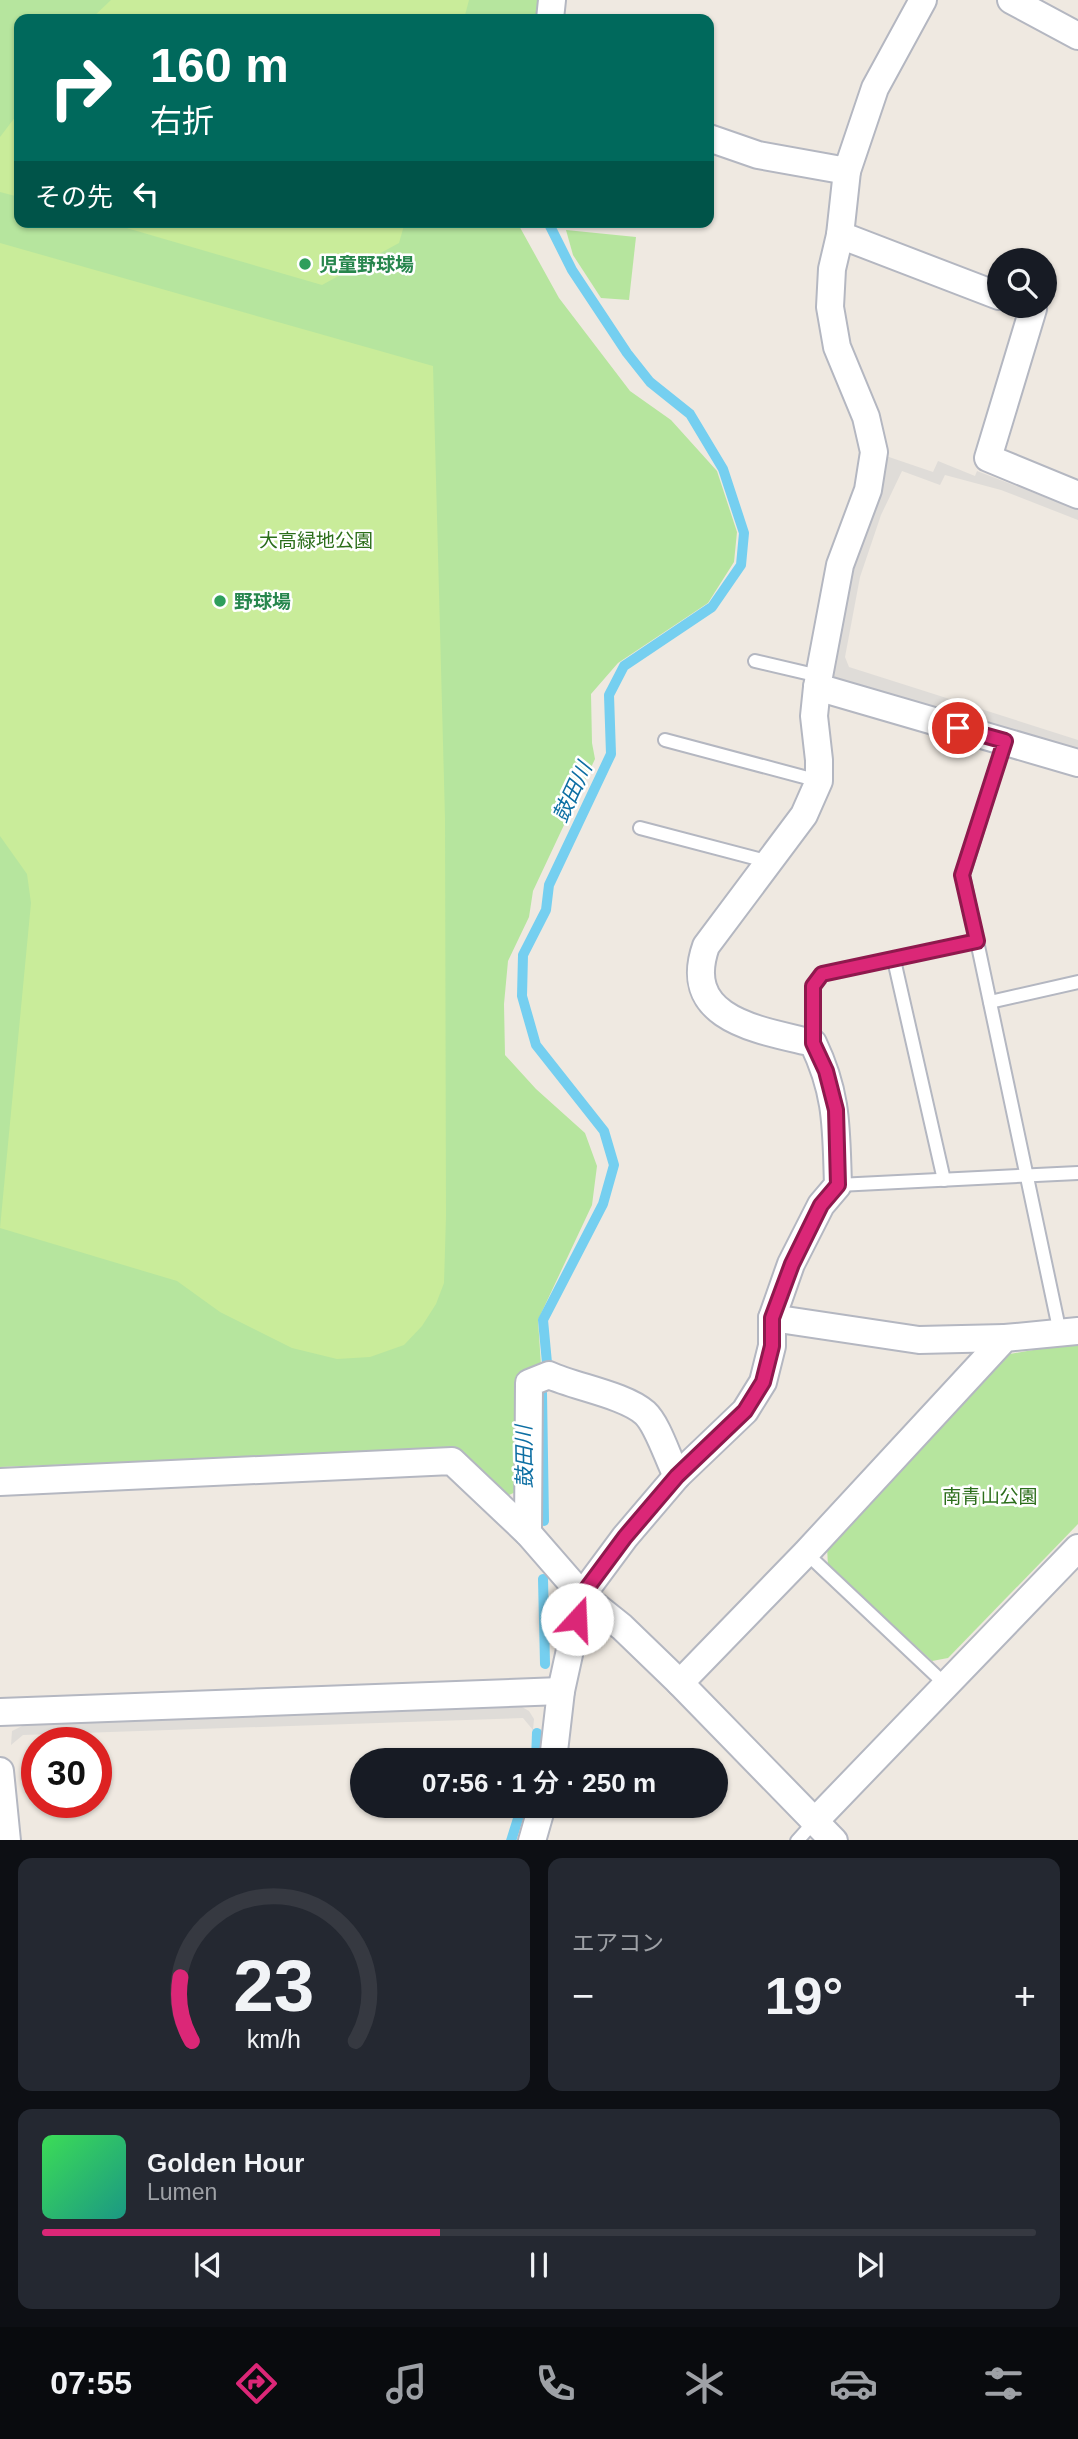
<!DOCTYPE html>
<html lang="ja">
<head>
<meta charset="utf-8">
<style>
  :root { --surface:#171b24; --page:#242831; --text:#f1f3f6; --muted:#9ea1a6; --line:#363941; --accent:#db2777 }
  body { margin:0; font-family:Arial,"Noto Sans JP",sans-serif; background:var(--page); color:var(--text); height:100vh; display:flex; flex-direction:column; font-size:26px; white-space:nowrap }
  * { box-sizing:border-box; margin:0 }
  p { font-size:23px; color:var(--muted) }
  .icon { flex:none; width:38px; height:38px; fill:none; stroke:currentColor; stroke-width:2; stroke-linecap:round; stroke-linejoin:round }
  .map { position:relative; height:1840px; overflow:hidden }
  .details { display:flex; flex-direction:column; gap:18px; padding:18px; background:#0d0f14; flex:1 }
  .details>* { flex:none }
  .hud { position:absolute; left:14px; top:14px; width:700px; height:214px; border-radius:14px; box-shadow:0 2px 5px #0004; background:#00695c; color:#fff; overflow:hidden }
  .fabs { position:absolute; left:987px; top:248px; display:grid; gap:14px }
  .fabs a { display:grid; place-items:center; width:70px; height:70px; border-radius:50%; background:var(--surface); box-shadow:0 2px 5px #0004; font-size:35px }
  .speed { position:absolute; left:21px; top:1727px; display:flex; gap:14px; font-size:35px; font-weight:700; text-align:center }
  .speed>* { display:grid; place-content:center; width:91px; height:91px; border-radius:50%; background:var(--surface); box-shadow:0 2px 5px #0004; line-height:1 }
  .speed .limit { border:10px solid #d22; background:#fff; color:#111 }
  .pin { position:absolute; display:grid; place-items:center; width:60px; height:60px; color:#fff; margin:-30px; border:4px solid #fff; border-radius:50%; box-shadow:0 2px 7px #0007 }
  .me { position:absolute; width:77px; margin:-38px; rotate:20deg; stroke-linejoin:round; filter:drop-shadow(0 0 5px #0008) }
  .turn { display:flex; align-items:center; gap:24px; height:147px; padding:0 21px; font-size:32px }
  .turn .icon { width:91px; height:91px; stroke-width:2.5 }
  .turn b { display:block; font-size:49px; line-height:60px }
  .then { display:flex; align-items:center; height:66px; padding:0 21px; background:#0003; gap:14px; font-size:26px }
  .big { font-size:52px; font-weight:600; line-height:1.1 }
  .details .tile { flex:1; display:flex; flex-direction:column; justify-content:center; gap:10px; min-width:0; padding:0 24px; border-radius:14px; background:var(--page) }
  .details .dial { align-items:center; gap:0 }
  .dial svg { height:182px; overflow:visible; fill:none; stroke:var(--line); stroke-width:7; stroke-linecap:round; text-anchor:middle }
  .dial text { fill:var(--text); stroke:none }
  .song { display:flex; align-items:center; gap:21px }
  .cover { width:84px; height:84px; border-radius:10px; background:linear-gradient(135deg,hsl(130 70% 55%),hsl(170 70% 35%)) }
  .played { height:7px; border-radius:4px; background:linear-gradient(90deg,var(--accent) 40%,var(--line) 40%) }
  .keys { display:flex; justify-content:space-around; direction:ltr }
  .heat { display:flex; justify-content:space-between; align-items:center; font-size:38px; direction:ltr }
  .details .tiles { flex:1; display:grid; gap:18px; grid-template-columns:1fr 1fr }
  .tile:last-child { grid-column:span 2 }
  .trip { position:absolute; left:350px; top:1748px; width:378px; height:70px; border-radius:35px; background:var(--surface); box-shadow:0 2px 5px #0004; font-weight:600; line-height:70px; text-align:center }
  .tab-bar { display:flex; height:112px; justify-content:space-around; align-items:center; background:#090b0e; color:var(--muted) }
  .tab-bar .icon { width:49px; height:49px }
  .tab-bar .selected { color:var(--accent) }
  .tab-bar b { font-size:32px; color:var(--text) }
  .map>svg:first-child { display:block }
  .green { fill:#b6e59e }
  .pitch { fill:#c9ec9a }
  .plaza { fill:#dfdcd8 }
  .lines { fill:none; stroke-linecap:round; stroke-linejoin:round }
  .stream { stroke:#75cff0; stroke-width:10 }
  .lane-casing { stroke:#b4b7c1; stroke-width:16 }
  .street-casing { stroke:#b4b7c1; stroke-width:30 }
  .lane { stroke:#fff; stroke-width:12 }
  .street { stroke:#fff; stroke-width:26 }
  .route-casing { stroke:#8e194d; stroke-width:18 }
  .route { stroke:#db2777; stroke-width:12 }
  .leisure-dot { fill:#2e9e5b; stroke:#fff; stroke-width:2.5 }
  .labels { text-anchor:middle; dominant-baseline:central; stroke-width:5; stroke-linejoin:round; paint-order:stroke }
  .leisure-label { font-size:19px; font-weight:bold; fill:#27864d; stroke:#fff; text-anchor:start }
  .park-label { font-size:19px; fill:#2c6e1b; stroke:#fff }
  .water-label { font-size:21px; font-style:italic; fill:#0d6fa3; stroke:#fff }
</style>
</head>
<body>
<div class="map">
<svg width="1078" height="1841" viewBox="0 0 1078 1841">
  <rect width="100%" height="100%" fill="#efe9e1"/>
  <!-- green -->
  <g class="green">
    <path d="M 0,0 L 539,0 L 538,19 L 19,19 L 19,222 L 517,222 L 559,298 L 630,391 L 671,420 L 717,471 L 737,532 L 734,562 L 708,603 L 618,663 L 591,694 L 592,743 L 595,759 L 533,891 L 529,917 L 508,961 L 504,1004 L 505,1055 L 536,1089 L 585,1133 L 597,1166 L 592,1205 L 538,1320 L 541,1365 L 520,1490 L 505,1497 L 459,1449 L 0,1467 Z"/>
    <path d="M 566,230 L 636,237 L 629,300 L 601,298 L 573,255 Z"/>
    <path d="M 1078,1342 L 1078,1524 L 948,1658 L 932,1661 L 828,1565 L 827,1548 L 1010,1354 Z"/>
  </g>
  <!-- pitch -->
  <g class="pitch">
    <path d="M 111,0 L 469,0 L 464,19 L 91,19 Z"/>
    <path d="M 19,112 L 19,197 L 0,192 L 0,137 Z"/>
    <path d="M 106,222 L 405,222 L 399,243 L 322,285 Z"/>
    <path d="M 0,243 L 433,366 L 445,818 L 446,1216 L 444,1283 L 436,1304 L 422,1326 L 404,1345 L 370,1357 L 337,1359 L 292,1348 L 220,1312 L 177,1281 L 0,1228 L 31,903 L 27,874 L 0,836 Z"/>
  </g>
  <!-- plaza -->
  <g class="plaza">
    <path d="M 886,456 L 933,472 L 938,461 L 975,476 L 977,471 L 1078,510 L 1078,520 L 1001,490 L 945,475 L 940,485 L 902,471 L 881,515 L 860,577 L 845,657 L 849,667 L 1078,740 L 1078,752 L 835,682 L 831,676 L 850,564 Z"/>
    <path d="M 522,1707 L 529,1711 L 534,1719 L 533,1730 L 523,1718 L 23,1735 L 11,1745 L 12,1731 L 24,1725 Z"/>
  </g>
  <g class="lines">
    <!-- stream -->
    <g class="stream">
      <path d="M 547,1363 L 543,1320 L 603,1204 L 614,1165 L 604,1131 L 536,1045 L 522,996 L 523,955 L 546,910 L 549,885 L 611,754 L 609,695 L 624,666 L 712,607 L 741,565 L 744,533 L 723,469 L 690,414 L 650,382 L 627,353 L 572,270 L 548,222"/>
      <path d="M 542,1393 L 544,1521"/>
      <path d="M 543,1579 L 545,1664"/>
      <path d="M 536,1760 L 537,1733"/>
      <path d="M 511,1841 L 522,1806"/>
    </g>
    <!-- lane casing -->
    <g class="lane-casing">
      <g id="lane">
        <path d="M 755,661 L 819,676"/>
        <path d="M 665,740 L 819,781"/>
        <path d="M 1005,741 L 963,875 L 1060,1333"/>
        <path d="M 640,828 L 770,862"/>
        <path d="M 894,960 L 944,1180"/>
        <path d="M 990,1002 L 1078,982"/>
        <path d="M 813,1043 L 813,986 L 822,974 L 977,941"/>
        <path d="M 838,1185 L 1078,1173"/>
        <path d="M 806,1553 L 946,1685"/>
        <path d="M 797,1841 L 814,1822"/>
      </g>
    </g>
    <!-- street casing -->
    <g class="street-casing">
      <g id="street">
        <path d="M 1011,0 L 1078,36"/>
        <path d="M 550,19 L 552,0"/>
        <path d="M 709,138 L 758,155 L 847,171 L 875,88 L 923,0"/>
        <path d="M 847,171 L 840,235 L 832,269 L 830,307 L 837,347 L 866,417 L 874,452 L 868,490 L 840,565 L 817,687 L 1078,763"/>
        <path d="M 840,235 L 999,296"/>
        <path d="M 1026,306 L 1033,309 L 988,458 L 1078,495"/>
        <path d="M 772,1318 L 919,1340 L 1005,1338"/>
        <path d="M 0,1482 L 452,1461 L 528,1533 L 582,1595 L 622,1627 L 680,1683 L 834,1841"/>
        <path d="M 528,1533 L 529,1383 L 549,1375 C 575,1387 625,1395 645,1413 C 658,1425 668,1459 677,1476"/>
        <path d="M 680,1683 L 806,1553 L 1005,1338 L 1078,1331"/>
        <path d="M 0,1712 L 561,1691"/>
        <path d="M 553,1760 L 561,1691 L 582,1595 L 625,1537 L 677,1476 L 745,1411 L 763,1382 L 772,1346 L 772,1318 L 791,1264 L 821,1205 L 838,1185 C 836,1129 838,1095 813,1043 C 760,1030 680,1020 706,946 L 804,815 L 819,781 L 819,760 L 814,716 L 817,687"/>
        <path d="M 0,1771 L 7,1841"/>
        <path d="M 814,1822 L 1078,1548"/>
        <path d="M 532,1841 L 542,1806"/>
      </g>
    </g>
    <!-- lane -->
    <use href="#lane" class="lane"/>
    <!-- street -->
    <use href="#street" class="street"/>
  </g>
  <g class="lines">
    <!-- route casing -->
    <g class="route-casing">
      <path id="route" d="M 577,1619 L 582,1595 L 625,1537 L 677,1476 L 745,1411 L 763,1382 L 772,1346 L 772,1318 L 792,1264 L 821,1205 L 838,1185 L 836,1110 L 826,1071 L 813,1043 L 813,986 L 822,974 L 977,941 L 962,875 L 1005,741 L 958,728"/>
    </g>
    <!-- route -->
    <use href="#route" class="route"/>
  </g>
  <!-- markers -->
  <g class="leisure-dot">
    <circle cx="305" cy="264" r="7"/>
    <circle cx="220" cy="601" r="7"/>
  </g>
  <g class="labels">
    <!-- leisure labels -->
    <g class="leisure-label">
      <text x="319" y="264">児童野球場</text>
      <text x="234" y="601">野球場</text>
    </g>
    <!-- park labels -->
    <g class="park-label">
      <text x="316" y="540">大高緑地公園</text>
      <text x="990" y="1496">南青山公園</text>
    </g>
    <!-- water labels -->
    <g class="water-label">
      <text transform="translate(572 792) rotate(-65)">鼓田川</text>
      <text transform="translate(524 1457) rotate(-91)">鼓田川</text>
    </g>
  </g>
</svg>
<div class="fabs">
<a><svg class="icon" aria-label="search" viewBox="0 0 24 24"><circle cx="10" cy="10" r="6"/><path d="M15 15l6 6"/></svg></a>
</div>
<div class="speed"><div class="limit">30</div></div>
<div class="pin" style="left:958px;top:728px;background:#d93025"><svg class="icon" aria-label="arrive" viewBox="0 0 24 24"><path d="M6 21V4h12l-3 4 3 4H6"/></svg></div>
<svg class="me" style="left:577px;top:1619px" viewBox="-20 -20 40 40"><circle r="19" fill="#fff"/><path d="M0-13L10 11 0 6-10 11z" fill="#db2777"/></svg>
<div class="trip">07:56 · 1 分 · 250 m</div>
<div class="hud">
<div class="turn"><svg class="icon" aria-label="right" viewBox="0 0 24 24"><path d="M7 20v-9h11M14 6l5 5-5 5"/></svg><div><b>160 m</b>右折</div></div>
<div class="then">その先<svg class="icon" aria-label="left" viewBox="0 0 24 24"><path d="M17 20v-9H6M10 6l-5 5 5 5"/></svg></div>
</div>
</div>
<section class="details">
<div class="tiles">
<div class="tile dial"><svg viewBox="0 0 100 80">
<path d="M14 69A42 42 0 1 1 86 69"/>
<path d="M14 69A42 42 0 0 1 9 41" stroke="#db2777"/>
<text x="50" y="56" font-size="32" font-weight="700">23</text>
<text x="50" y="72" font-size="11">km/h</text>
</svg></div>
<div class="tile"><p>エアコン</p>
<div class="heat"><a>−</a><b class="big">19°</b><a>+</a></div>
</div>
<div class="tile">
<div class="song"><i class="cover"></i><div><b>Golden Hour</b><p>Lumen</p></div></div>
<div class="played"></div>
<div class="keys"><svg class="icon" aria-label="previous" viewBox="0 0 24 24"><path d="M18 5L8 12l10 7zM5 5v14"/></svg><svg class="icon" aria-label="pause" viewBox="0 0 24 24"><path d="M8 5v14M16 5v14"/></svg><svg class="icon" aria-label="next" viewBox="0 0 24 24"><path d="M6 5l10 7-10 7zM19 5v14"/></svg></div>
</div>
</div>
</section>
<nav class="tab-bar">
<b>07:55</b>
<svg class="icon selected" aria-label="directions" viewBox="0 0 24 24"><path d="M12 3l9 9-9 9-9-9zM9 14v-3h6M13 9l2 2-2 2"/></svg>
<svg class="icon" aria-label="music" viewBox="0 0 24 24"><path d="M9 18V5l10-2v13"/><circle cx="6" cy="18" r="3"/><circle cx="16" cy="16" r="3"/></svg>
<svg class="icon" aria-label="phone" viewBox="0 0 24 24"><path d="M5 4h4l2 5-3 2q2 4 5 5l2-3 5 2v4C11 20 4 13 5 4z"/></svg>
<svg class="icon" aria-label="climate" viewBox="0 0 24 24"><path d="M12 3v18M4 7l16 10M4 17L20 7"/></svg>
<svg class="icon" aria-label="car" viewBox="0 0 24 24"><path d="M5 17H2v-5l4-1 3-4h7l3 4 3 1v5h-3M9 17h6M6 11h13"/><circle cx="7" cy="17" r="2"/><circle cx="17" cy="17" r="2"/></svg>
<svg class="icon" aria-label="filters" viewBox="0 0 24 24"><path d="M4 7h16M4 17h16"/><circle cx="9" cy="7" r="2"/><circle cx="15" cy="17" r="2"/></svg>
</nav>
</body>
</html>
